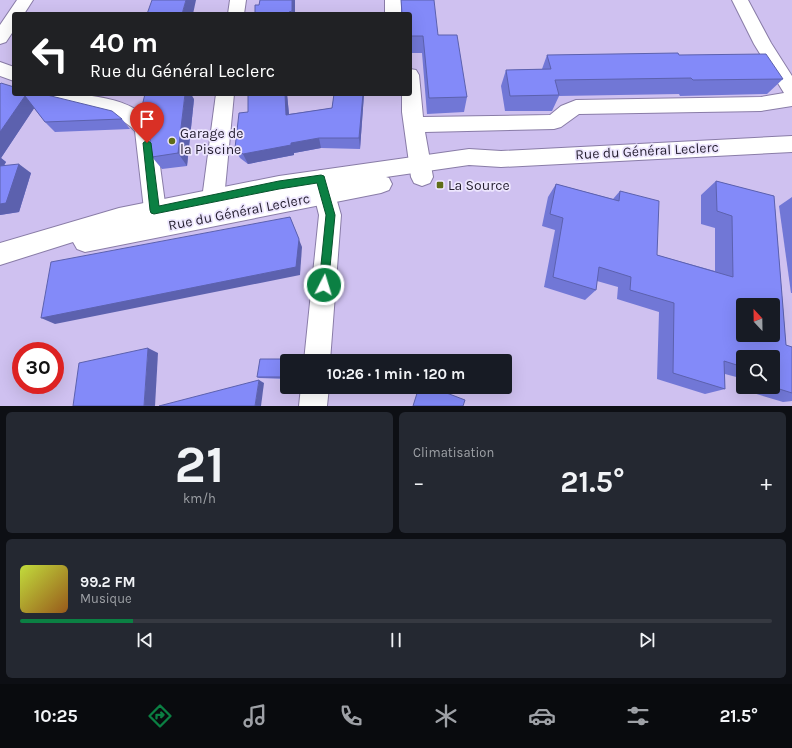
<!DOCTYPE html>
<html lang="fr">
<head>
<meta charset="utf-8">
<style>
  :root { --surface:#171b24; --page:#242831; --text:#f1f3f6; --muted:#9ea1a6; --line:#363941; --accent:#0b8043 }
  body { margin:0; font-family:Karla,sans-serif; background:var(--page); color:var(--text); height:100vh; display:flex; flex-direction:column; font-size:15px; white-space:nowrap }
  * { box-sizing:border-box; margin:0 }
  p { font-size:13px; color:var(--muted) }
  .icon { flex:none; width:22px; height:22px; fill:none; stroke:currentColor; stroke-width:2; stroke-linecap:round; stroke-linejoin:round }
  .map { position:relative; height:406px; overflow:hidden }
  .panel { display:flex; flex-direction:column; gap:6px; padding:6px; background:#0d0f14; flex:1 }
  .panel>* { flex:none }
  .banner { position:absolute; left:12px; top:12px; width:400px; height:84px; border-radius:4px; box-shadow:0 4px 16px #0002; background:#202124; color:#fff; overflow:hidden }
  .needle { width:26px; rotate:338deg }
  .buttons { position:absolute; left:736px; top:298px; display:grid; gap:8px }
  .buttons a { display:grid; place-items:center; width:44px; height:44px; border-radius:4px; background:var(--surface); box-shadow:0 4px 16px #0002; font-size:20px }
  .speed { position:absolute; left:12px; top:342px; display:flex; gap:8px; font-size:20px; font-weight:700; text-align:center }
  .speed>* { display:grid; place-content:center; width:52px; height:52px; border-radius:50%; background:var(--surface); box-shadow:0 4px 16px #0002; line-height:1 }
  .speed .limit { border:6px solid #d22; background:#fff; color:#111 }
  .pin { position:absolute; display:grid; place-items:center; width:34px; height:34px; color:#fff; margin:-41px -17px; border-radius:50% 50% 50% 0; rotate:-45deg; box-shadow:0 0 4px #0007 }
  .pin .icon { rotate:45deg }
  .me { position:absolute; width:44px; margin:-22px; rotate:5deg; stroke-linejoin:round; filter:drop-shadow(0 0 3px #0008) }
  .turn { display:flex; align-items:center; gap:14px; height:84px; padding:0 12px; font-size:18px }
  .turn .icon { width:52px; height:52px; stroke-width:2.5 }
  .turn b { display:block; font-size:28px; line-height:34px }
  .big { font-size:30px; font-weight:700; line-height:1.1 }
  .panel .widget { flex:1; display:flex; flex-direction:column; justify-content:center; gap:6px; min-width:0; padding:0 14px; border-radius:6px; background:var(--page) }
  .panel .dial { align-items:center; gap:0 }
  .dial b { font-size:52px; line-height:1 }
  .song { display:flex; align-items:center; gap:12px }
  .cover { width:48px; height:48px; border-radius:6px; background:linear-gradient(135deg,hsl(70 70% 55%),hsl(30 70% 35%)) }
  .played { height:4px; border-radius:2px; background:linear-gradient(90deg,var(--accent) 15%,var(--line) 15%) }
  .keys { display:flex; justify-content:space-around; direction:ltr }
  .heat { display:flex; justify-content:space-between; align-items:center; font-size:22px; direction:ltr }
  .panel .tiles { flex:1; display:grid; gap:6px; grid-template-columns:1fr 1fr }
  .widget:last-child { grid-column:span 2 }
  .trip { position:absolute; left:280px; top:354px; width:232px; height:40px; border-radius:4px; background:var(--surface); box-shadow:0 4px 16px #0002; font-weight:700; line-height:40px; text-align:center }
  .tabs { display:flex; height:64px; justify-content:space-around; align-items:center; background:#090b0e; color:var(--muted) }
  .tabs .icon { width:28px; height:28px }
  .tabs .on { color:var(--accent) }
  .tabs b { font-size:18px; color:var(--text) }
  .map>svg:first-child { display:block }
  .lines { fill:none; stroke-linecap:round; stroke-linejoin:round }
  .minor-casing { stroke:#897ca7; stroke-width:2 }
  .major-casing { stroke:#897ca7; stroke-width:2 }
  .minor { fill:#fff; fill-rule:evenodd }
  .major { fill:#fff; fill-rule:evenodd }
  .wall { fill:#7177d6; fill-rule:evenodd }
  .shaded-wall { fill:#5c61ae }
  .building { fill:#838af9; stroke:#5c61ae; fill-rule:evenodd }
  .route { fill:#0b8043; stroke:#07532c }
  .poi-dot { fill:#5f6d18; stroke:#ede6fe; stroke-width:1.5 }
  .labels { text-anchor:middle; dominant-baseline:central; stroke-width:3.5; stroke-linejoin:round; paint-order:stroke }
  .poi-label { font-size:14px; fill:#241e2f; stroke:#ede6fe; text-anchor:start }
  .street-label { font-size:14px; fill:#241e2f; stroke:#ede6fe }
</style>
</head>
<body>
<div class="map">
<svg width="792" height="406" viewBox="0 0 792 406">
  <rect width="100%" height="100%" fill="#cfc1f0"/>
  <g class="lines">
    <!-- minor casing -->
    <g class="minor-casing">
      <g id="minor">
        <path d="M 17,0 L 33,0 L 24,14 L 14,14 L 14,30 L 6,42 L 0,44 L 0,25 Z"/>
        <path d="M 230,0 L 246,0 L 244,14 L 228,14 Z"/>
        <rect x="385" y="0" width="16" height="14"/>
        <path d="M 732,0 L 748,0 L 771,43 L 792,76 L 792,106 L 761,111 L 579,114 L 561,127 L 554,129 L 425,132 L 433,177 L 430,183 L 422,186 L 414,183 L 411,177 L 402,112 L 402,94 L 410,94 L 410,69 L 416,70 L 419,75 L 423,117 L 550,115 L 561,106 L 576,100 L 761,97 L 784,93 L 754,44 Z"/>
        <path d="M 0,62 L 14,67 L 14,81 L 0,76 Z"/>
        <path d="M 46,94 C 80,94 136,94 155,129 L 167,218 L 164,225 L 156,228 L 148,225 L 145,218 L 135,131 C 116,109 76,107 48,99 Z"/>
        <path d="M 216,94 L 234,94 L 224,199 L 221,206 L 213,208 L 205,206 L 202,199 Z"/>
        <path d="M 321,170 L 329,173 L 341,215 L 330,361 L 304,361 L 319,215 L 310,179 L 313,173 Z"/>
        <path d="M 301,387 L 329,387 L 327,406 L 299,406 Z"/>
      </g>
    </g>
    <!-- major casing -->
    <g class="major-casing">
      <path id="major" d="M 792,136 L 792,152 L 501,167 L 469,165 L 386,177 L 389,178 L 392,184 L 389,190 L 381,193 L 85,252 L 77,249 L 73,242 L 0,265 L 0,243 L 119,208 L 279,176 L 469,149 L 501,151 Z"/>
    </g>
    <!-- minor -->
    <use href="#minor" class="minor"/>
    <!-- major -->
    <use href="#major" class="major"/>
  </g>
  <!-- wall -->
  <g class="wall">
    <path d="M 260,0 L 295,0 L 295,14 L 255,14 L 259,5 Z"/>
    <path d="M 401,0 L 438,35 L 467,97 L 464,112 L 427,114 L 422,53 L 410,53 L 410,14 L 401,14 Z"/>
    <path d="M 547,55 L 679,55 L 783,79 L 767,94 L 680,96 L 679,94 L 559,96 L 552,111 L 505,111 L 501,86 L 506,70 L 542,69 Z"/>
    <path d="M 0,84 L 122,119 L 130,129 L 55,132 L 45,122 L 34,108 L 1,158 L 6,162 L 4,166 L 31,173 L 19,212 L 0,215 Z"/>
    <path d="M 248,94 L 287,94 L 289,114 L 332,108 L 334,94 L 364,94 L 360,149 L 321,148 L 294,153 L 294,155 L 248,164 L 240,158 L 235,148 L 248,112 Z"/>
    <path d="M 194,99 L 187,166 L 162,169 L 152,157 Z"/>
    <path d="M 716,181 L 774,196 L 786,345 L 792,347 L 792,401 L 783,402 L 740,389 L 740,378 L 725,374 L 725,389 L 705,394 L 657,379 L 659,312 L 617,299 L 618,287 L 597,281 L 596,290 L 585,300 L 544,287 L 555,230 L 542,226 L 548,197 L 556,184 L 613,199 L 620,191 L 657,255 L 715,271 L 715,228 L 701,224 L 701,195 ZM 743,357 L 773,357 L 773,387 L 743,387 Z"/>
    <path d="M 792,197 L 792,293 L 791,293 L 779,206 Z"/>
    <path d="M 290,361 L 286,379 L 259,378 L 257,377 Z"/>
  </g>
  <!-- shaded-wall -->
  <g class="shaded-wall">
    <path d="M 186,0 L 196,0 L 193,14 L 182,14 Z"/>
    <path d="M 292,0 L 295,0 L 295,14 L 293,14 L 292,11 Z"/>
    <path d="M 185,94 L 191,94 L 194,99 L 187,166 L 178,153 Z"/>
    <path d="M 285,94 L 287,94 L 290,125 L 286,115 Z"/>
    <path d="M 363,94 L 364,94 L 360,149 L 359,138 Z"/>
    <path d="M 25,96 L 35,107 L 1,158 L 6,162 L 0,171 L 0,132 Z"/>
    <path d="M 319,138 L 321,148 L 294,153 L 294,155 L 248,164 L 243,154 L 291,143 Z"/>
    <path d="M 19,164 L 31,173 L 19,212 L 0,215 L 0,204 Z"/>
    <path d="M 290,217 L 302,247 L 300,275 L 55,324 L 41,318 Z"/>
    <path d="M 148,348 L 158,353 L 155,406 L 144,406 Z"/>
    <path d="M 287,364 L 287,375 L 286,379 L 285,377 Z"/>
    <path d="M 259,380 L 264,383 L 261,406 L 255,406 Z"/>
  </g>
  <!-- building -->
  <g class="building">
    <path d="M 152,0 L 186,0 L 182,14 L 147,14 Z"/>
    <path d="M 260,0 L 292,0 L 292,11 L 289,12 L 289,14 L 255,14 L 255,5 L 259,5 Z"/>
    <path d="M 401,0 L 434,0 L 438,35 L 457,35 L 467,97 L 429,98 L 423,36 L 410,36 L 410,14 L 402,14 Z"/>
    <path d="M 678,53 L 679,55 L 766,54 L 783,79 L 693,80 L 691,78 L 555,80 L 559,95 L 510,96 L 506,70 L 551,69 L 547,55 Z"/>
    <path d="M 1,83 L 14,87 L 14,94 L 43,94 L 112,111 L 122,119 L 45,122 L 25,96 L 0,132 L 0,84 Z"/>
    <path d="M 145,94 L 185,94 L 178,153 L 152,157 L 147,115 L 143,110 L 143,102 Z"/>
    <path d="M 248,94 L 285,94 L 286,115 L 332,108 L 334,94 L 363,94 L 359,138 L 319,138 L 291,143 L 291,145 L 243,154 L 235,148 L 239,113 L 248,112 Z"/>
    <path d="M 19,164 L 6,203 L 0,204 L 0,166 Z"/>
    <path d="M 716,181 L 774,196 L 786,345 L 792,347 L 792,393 L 773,387 L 773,357 L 743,357 L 743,367 L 724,361 L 725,389 L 673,373 L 674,303 L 630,290 L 631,277 L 599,267 L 596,290 L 553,277 L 563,218 L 550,214 L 556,184 L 619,201 L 620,191 L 659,201 L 657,255 L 733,277 L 732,216 L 717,211 ZM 743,305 L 773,305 L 773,335 L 743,335 Z"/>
    <path d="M 290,217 L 299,239 L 296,267 L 41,318 L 51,262 Z"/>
    <path d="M 148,348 L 144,406 L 73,406 L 79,363 Z"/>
    <path d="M 260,359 L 288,359 L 285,377 L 257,377 Z"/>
    <path d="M 259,380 L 255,406 L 159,406 Z"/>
    <path d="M 419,387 L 431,387 L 465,400 L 463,406 L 413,406 Z"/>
  </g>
  <!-- route -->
  <path class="route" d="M 147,140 L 151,143 L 159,206 L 279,181 L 321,175 L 324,176 L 335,215 L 328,288 L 324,290 L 321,288 L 319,285 L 326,215 L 317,183 L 279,189 L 154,214 L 151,213 L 150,210 L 143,143 Z"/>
  <!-- markers -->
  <g class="poi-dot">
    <circle cx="172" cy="141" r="4"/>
    <rect x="436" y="181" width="8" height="8" rx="2"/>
  </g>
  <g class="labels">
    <!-- poi labels -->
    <g class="poi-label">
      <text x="180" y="133">Garage de<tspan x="180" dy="16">la Piscine</tspan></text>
      <text x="448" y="185">La Source</text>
    </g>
    <!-- street labels -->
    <g class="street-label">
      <text transform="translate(647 151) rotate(-3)">Rue du Général Leclerc</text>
      <text transform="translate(239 212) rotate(-11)">Rue du Général Leclerc</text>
    </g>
  </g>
</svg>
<div class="buttons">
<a><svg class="needle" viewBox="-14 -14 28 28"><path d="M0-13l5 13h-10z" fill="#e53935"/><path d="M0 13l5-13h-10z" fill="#9ea1a6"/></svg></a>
<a><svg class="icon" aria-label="search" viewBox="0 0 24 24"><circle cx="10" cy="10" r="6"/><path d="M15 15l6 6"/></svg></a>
</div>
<div class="speed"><div class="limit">30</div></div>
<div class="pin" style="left:147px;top:143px;background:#d93025"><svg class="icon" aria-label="arrive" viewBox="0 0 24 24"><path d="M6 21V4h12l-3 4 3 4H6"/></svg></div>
<svg class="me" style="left:324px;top:285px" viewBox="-20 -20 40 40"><circle r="17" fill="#0b8043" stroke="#fff" stroke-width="3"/><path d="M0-11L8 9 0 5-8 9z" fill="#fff"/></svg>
<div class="trip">10:26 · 1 min · 120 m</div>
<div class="banner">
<div class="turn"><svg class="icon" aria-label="left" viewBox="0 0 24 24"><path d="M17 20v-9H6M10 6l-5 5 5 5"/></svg><div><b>40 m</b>Rue du Général Leclerc</div></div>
</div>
</div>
<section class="panel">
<div class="tiles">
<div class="widget dial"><b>21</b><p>km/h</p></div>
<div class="widget"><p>Climatisation</p>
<div class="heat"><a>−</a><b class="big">21.5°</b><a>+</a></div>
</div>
<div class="widget">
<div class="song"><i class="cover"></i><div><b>99.2 FM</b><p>Musique</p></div></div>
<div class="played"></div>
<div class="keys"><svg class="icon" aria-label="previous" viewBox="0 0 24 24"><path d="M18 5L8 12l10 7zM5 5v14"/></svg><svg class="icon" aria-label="pause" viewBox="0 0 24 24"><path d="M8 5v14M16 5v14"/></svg><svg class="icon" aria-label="next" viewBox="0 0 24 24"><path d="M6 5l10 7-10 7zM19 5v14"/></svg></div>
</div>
</div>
</section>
<nav class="tabs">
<b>10:25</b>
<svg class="icon on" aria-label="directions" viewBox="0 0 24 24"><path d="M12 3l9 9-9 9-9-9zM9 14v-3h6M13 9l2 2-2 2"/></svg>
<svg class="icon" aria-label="music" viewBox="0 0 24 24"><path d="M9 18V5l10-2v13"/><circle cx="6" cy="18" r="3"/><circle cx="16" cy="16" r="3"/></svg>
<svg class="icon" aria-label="phone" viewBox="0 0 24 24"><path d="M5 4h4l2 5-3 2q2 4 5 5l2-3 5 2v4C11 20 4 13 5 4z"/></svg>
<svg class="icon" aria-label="climate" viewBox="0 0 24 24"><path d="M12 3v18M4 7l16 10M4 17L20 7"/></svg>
<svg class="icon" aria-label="car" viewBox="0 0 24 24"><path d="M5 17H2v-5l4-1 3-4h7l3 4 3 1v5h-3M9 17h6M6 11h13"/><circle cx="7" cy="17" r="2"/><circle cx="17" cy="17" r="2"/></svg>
<svg class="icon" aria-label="filters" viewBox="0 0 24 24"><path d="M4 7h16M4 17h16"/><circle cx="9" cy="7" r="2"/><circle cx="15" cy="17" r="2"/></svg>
<b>21.5°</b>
</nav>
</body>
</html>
